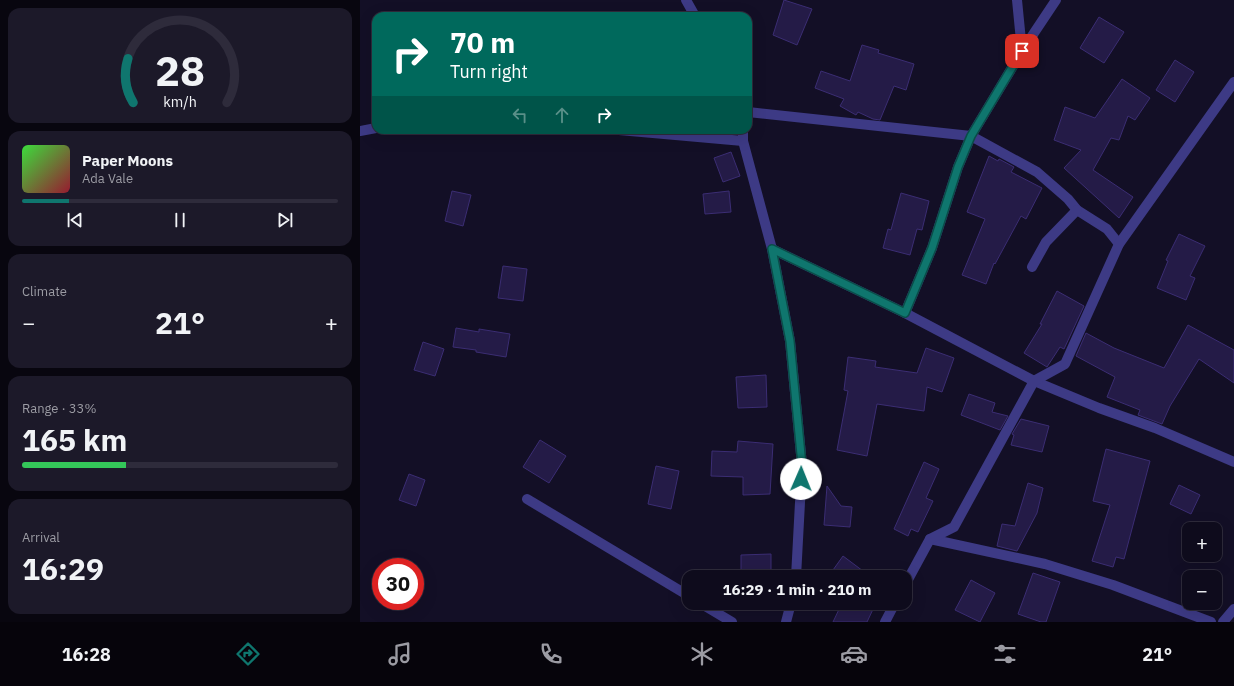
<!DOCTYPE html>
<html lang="en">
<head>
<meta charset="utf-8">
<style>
  :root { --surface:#0e0b1c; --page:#1c1929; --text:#f1f3f6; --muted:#9b9ba3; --line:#2e2b3b; --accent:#0f766e }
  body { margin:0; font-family:"IBM Plex Sans",sans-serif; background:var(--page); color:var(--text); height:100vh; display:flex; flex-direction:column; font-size:15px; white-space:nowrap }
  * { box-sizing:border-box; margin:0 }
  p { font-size:13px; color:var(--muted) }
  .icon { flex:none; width:22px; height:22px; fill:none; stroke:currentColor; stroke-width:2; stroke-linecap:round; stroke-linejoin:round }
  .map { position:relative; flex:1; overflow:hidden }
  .details { display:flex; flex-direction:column; gap:8px; padding:8px; background:#08060f; width:360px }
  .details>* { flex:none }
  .top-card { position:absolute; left:12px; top:12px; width:380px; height:122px; border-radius:12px; box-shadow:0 4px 16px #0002,0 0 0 1px var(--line); background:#00695c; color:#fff; overflow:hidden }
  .controls { position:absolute; left:822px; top:522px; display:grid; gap:8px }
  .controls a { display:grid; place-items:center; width:40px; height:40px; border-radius:8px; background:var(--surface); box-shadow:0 4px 16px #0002,0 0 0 1px var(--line); font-size:20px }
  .speed { position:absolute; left:12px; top:558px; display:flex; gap:8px; font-size:20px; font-weight:700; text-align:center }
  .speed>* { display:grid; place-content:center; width:52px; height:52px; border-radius:50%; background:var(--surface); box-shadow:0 4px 16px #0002,0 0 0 1px var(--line); line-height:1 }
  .speed .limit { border:6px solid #d22; background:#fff; color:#111 }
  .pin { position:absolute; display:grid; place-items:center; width:34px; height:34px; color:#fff; margin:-17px; border-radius:8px; box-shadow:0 2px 6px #0006 }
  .me { position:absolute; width:44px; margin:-22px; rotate:1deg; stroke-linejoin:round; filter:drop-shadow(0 0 3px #0008) }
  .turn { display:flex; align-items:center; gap:14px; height:84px; padding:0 12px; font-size:18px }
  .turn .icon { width:52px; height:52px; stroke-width:2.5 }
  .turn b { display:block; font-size:28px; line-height:34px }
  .lanes { display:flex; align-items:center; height:38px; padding:0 12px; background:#0003; justify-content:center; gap:20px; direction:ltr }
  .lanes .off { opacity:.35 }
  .big { font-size:30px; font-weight:700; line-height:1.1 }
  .details .widget { flex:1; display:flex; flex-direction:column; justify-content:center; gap:6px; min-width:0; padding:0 14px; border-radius:12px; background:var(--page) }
  .details .dial { align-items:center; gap:0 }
  .dial svg { height:104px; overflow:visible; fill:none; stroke:var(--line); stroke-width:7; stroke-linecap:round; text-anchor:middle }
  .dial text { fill:var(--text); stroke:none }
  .song { display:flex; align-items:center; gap:12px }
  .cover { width:48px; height:48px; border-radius:6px; background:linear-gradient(135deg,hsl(120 70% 55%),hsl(350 70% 35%)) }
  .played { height:4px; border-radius:2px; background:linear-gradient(90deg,var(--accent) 15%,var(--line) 15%) }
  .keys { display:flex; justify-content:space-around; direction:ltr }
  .heat { display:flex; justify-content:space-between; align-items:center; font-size:22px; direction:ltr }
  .charge { height:6px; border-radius:3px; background:linear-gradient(90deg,#34c759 33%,var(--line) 0) }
  .trip { position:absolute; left:322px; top:570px; width:230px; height:40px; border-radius:12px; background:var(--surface); box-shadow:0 4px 16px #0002,0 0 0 1px var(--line); font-weight:700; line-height:40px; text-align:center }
  .tabs { display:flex; height:64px; justify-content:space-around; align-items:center; background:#06040b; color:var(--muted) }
  .tabs .icon { width:28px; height:28px }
  .tabs .selected { color:var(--accent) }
  .tabs b { font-size:18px; color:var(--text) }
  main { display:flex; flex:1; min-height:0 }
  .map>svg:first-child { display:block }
  .building { fill:#241b47; stroke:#3b2d73 }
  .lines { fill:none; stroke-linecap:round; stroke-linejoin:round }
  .minor { stroke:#3d3a85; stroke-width:10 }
  .route-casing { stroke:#0a4d48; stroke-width:10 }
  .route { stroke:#0f766e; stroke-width:7 }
</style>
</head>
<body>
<main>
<section class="details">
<div class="widget dial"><svg viewBox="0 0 100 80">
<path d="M14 69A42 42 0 1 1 86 69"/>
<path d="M14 69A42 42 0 0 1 10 35" stroke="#0f766e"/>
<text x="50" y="56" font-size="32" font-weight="700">28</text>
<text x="50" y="72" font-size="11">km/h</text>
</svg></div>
<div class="widget">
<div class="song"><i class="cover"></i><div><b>Paper Moons</b><p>Ada Vale</p></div></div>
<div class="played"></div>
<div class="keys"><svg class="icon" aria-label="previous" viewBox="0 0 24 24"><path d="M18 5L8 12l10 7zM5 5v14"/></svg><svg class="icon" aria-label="pause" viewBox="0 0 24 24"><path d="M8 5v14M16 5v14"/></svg><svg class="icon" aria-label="next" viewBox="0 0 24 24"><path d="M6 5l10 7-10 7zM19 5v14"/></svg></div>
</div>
<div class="widget"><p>Climate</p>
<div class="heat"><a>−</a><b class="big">21°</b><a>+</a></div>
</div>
<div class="widget"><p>Range · 33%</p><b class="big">165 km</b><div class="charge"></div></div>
<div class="widget"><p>Arrival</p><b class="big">16:29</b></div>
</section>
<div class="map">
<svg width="874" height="622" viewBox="0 0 874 622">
  <rect width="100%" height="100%" fill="#130f26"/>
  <!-- building -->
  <g class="building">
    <path d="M 424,0 L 452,9 L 437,45 L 413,35 Z"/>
    <path d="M 739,17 L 764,32 L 744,63 L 720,48 Z"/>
    <path d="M 502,45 L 519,50 L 518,53 L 554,64 L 546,90 L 534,86 L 520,120 L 513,119 L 498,112 L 496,115 L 480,106 L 484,99 L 455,88 L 461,71 L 490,81 Z"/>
    <path d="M 815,60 L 834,72 L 815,102 L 796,90 Z"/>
    <path d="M 762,79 L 790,98 L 775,120 L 768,116 L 759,140 L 751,138 L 733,170 L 773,197 L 759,218 L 704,168 L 721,150 L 694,140 L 705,107 L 735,118 Z"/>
    <path d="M 371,152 L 380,176 L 363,182 L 354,158 Z"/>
    <path d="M 629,156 L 638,161 L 639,159 L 654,167 L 651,172 L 682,188 L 666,219 L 661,216 L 635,264 L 634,263 L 626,284 L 602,275 L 625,219 L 607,212 Z"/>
    <path d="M 92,191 L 111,195 L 103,226 L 85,221 Z"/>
    <path d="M 369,191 L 371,212 L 345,214 L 343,194 Z"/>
    <path d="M 541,193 L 569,201 L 562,230 L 557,229 L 550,255 L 523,248 L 528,229 L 531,230 Z"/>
    <path d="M 819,234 L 845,246 L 830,276 L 835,278 L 826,300 L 797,288 L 808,261 L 806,260 Z"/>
    <path d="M 143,266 L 167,269 L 163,301 L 138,298 Z"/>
    <path d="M 697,291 L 724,306 L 704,349 L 700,347 L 687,367 L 664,353 L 682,324 L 680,324 Z"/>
    <path d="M 828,325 L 874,350 L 874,383 L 839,359 L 810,406 L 802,424 L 778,415 L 780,410 L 747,397 L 755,377 L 716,356 L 726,333 L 754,348 L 804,368 Z"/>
    <path d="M 96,328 L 119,332 L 119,329 L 150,334 L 146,357 L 116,352 L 116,350 L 93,347 Z"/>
    <path d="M 63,342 L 84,349 L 75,376 L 54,370 Z"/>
    <path d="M 566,348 L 594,358 L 582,392 L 567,387 L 564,411 L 517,404 L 507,456 L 477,450 L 488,391 L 484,390 L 488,357 L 516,361 L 515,367 L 557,373 Z"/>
    <path d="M 406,375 L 407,407 L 378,408 L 376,377 Z"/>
    <path d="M 609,394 L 635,403 L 632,412 L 648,416 L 640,430 L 601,415 Z"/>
    <path d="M 661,419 L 689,426 L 682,452 L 651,445 L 654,435 L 652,434 Z"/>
    <path d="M 180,440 L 206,456 L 189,483 L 163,467 Z"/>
    <path d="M 378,441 L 413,444 L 410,494 L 383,495 L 383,477 L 351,476 L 352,451 L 377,452 Z"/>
    <path d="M 746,449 L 790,461 L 764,559 L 756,557 L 753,567 L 732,561 L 750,505 L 733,501 Z"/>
    <path d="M 564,462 L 579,469 L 566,498 L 573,501 L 558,532 L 551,529 L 548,536 L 534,529 Z"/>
    <path d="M 296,466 L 319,471 L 311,509 L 288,504 Z"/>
    <path d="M 49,474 L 65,480 L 56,506 L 39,500 Z"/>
    <path d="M 668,483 L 683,488 L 677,513 L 657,551 L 637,546 L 642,524 L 655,526 Z"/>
    <path d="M 819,485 L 840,495 L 831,514 L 810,504 Z"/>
    <path d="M 467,486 L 481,506 L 492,507 L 490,527 L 464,525 Z"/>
    <path d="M 411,554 L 411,571 L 381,571 L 381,555 Z"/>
    <path d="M 483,556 L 511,577 L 468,577 Z"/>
    <path d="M 673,573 L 700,582 L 686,622 L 681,622 L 658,614 Z"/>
    <path d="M 611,580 L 635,593 L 620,622 L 595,610 Z"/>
    <path d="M 482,603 L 510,603 L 515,605 L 507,622 L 473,622 Z"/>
  </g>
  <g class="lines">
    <!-- minor -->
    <g class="minor">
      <path d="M 326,0 L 335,16"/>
      <path d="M 657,0 L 662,51"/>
      <path d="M 388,112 L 611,136 L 677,172 L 708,199 L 717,210 L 747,229 L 759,244"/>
      <path d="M 259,130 L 383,141"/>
      <path d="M 383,130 L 383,141 L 412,249 L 430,341 L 442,465 L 436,577"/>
      <path d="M 0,131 L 16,128"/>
      <path d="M 412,249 L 545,313 L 674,381 L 739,408 L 795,428 L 874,462"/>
      <path d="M 672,267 L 686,242 L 717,210"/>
      <path d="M 545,313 L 572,248 L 598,167 L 611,136 L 662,51 L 696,0"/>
      <path d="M 167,499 L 329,596"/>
      <path d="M 570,539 L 685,564 L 753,585 L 851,622"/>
      <path d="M 545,585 L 570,539 L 594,527 L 674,381 L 705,364 L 759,244 L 874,82"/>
      <path d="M 340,603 L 372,622"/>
      <path d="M 426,622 L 431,603"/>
      <path d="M 525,622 L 535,603"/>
      <path d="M 863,622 L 874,609"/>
    </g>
  </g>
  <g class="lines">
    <!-- route casing -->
    <g class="route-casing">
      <path id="route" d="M 441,479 L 442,465 L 430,341 L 412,249 L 545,313 L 572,248 L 598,167 L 611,136 L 662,51"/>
    </g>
    <!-- route -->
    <use href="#route" class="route"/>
  </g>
</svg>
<div class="controls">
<a>+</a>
<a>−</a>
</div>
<div class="speed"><div class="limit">30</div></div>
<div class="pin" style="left:662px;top:51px;background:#d93025"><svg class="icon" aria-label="arrive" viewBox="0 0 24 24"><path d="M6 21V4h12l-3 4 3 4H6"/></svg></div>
<svg class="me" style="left:441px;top:479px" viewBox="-20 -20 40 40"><circle r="19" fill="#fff"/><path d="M0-13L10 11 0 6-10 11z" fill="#0f766e"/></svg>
<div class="trip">16:29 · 1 min · 210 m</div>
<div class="top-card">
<div class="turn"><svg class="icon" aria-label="right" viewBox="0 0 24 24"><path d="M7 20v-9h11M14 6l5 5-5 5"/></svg><div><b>70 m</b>Turn right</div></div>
<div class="lanes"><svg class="icon off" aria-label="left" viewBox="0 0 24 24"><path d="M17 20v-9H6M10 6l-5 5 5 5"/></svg><svg class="icon off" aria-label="ahead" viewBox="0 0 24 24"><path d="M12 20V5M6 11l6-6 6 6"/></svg><svg class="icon" aria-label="right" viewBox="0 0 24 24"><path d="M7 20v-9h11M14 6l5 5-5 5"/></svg></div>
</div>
</div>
</main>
<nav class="tabs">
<b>16:28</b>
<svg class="icon selected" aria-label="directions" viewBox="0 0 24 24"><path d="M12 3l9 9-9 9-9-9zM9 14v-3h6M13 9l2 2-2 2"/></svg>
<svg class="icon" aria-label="music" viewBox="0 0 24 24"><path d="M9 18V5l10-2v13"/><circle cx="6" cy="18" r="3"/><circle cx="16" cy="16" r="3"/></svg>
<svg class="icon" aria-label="phone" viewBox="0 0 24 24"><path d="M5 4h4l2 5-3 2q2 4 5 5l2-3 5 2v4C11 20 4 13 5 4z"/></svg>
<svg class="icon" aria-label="climate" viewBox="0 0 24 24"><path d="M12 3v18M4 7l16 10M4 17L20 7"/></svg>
<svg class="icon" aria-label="car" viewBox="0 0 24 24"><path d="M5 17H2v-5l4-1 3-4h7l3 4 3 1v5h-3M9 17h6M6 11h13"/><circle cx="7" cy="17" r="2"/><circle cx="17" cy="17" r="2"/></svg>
<svg class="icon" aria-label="filters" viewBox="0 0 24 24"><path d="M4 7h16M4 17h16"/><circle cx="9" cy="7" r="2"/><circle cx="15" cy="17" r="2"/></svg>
<b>21°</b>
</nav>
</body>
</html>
